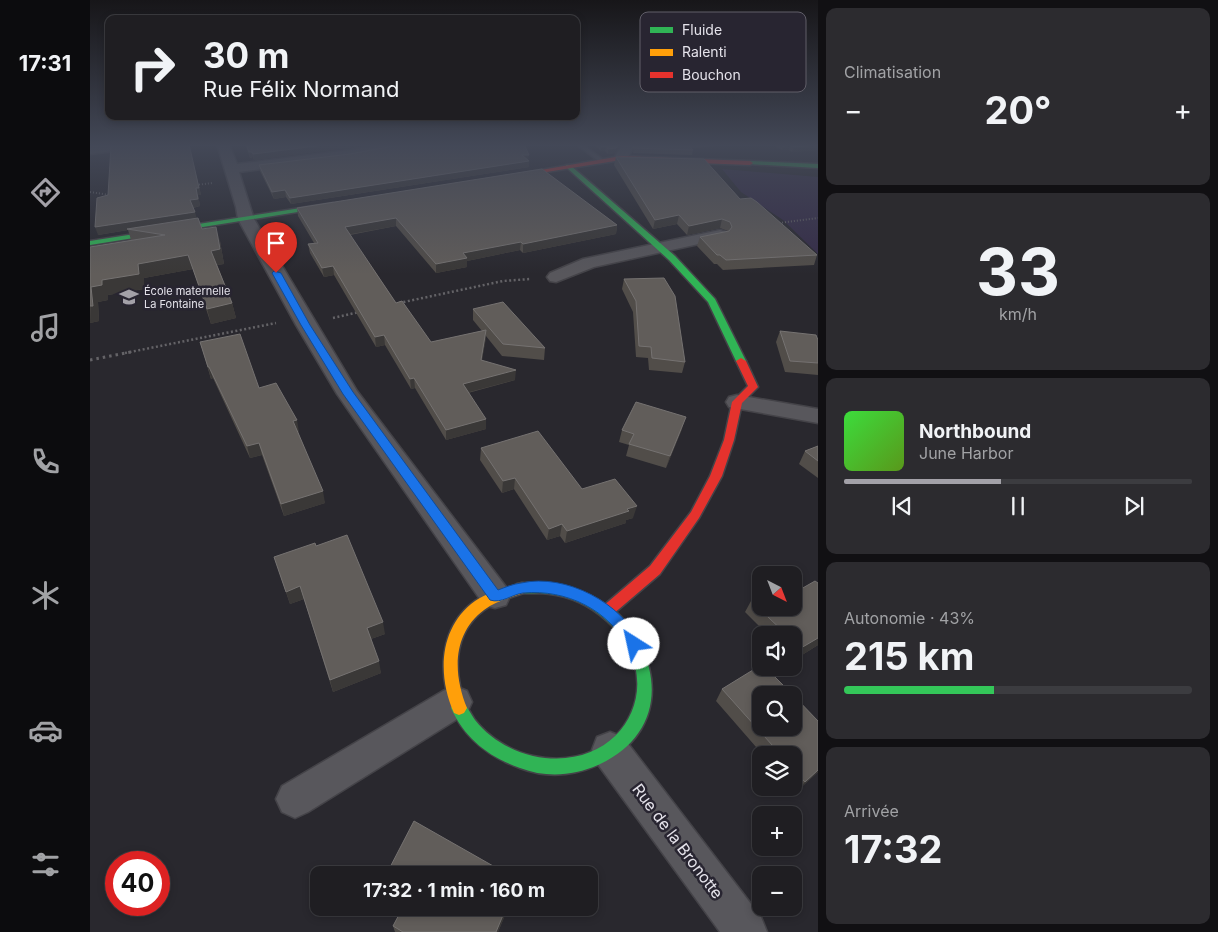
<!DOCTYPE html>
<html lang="fr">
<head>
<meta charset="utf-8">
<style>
  :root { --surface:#1f1e22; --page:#2c2b2f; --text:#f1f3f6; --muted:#a1a2a5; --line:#3c3c40; --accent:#a3a1a8 }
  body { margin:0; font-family:Inter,sans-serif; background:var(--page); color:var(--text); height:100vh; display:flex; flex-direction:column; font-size:19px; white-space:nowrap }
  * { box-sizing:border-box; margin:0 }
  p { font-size:16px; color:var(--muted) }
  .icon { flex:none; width:28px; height:28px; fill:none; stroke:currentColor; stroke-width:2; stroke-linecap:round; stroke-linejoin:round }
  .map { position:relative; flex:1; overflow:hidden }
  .side { display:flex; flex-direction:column; gap:8px; padding:8px; background:#111013; width:400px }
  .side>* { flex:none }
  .banner { position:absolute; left:15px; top:15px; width:475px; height:105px; border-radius:10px; box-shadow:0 2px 8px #0003,0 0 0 1px var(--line); background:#1f1e22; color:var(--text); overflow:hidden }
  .needle { width:32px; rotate:138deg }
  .fabs { position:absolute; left:662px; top:566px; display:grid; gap:10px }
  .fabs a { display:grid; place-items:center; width:50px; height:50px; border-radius:10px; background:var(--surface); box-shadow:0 2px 8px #0003,0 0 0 1px var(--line); font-size:25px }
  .speed { position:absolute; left:15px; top:851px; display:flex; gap:10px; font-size:25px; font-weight:700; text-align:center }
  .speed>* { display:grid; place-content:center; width:65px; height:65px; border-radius:50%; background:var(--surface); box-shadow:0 2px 8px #0003,0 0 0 1px var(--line); line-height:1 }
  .speed .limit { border:8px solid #d22; background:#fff; color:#111 }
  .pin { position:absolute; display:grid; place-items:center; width:42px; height:42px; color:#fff; margin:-51px -21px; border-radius:50% 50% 50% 0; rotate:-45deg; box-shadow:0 0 5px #0007 }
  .pin .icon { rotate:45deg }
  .me { position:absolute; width:55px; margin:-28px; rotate:325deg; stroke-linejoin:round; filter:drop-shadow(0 0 4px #0008) }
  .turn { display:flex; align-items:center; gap:18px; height:105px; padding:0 15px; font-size:22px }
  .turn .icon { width:65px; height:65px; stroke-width:2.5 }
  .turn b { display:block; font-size:35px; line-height:42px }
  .big { font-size:38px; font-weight:700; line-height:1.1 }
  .side .card { flex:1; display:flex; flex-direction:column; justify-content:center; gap:8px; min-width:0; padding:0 18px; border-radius:10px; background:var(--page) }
  .side .dial { align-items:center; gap:0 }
  .dial b { font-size:65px; line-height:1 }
  .song { display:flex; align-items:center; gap:15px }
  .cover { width:60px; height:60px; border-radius:8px; background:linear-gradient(135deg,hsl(120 70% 55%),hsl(90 70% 35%)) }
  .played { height:5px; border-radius:2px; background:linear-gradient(90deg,var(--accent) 45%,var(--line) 45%) }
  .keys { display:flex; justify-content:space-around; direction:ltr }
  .heat { display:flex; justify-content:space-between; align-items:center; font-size:28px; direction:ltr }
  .charge { height:8px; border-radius:4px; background:linear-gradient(90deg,#34c759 43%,var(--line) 0) }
  .trip { position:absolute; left:220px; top:866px; width:288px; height:50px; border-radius:10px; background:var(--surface); box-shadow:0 2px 8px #0003,0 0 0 1px var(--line); font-weight:700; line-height:50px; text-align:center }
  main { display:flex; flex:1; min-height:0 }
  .tabs { display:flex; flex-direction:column; width:90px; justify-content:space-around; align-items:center; background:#0c0c0e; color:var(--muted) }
  .tabs .icon { width:35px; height:35px }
  .tabs .active { color:var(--accent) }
  .tabs b { font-size:22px; color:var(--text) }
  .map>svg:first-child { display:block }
  .green { fill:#352c48 }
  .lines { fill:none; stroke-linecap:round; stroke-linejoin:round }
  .lane-casing { stroke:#444348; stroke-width:3 }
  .street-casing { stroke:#444348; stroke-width:3 }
  .fast-casing { stroke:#444348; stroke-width:3 }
  .slow-casing { stroke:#444348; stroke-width:3 }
  .jam-casing { stroke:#444348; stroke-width:3 }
  .path-far2 { stroke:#646367; stroke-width:2; stroke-dasharray:1 2; stroke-linecap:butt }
  .path-far1 { stroke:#646367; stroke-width:2.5; stroke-dasharray:2 2.5; stroke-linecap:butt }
  .path { stroke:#646367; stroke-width:3; stroke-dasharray:2.5 4; stroke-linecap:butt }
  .lane { fill:#58575c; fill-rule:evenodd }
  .street { fill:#58575c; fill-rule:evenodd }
  .fast { fill:#30b455; fill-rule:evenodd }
  .slow { fill:#ff9f0a; fill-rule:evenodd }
  .jam { fill:#e5322d; fill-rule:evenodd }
  .wall { fill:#514d49 }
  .shaded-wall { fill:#3a3837 }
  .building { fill:#615d5a; stroke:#757271 }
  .route { fill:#1a73e8; stroke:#114b97 }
  .labels { text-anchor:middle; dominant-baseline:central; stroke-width:5; stroke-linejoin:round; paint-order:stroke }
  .far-poi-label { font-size:11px; fill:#e4e2ea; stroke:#282531; text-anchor:start }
  .near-street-label { font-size:16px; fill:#e4e2ea; stroke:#282531 }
  .key { fill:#282531; stroke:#605e68; stroke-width:1 }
  .key-label { font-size:14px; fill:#e4e2ea }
</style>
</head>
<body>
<main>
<nav class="tabs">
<b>17:31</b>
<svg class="icon active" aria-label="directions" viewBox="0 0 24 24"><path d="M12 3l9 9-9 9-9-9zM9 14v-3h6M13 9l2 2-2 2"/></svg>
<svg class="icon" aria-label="music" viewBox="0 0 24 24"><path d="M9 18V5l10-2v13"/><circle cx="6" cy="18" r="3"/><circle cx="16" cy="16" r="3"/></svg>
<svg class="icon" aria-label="phone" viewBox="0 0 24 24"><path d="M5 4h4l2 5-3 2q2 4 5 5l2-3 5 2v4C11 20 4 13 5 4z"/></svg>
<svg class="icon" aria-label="climate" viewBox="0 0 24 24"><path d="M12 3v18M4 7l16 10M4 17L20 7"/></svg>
<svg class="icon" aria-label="car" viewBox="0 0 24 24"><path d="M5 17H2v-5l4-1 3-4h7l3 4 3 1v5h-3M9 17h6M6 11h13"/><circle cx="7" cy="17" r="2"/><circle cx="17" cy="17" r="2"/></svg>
<svg class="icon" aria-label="filters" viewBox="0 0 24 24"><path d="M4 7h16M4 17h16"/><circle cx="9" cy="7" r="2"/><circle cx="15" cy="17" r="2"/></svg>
</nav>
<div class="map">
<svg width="728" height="932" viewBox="0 0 728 932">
  <rect width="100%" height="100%" fill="#29282e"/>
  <!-- green -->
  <path class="green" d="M 632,169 L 728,177 L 728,254 L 693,220 L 651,192 Z"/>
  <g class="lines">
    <!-- lane casing -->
    <g class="lane-casing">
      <path id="lane" d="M 486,144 L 492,144 L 515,161 L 510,162 Z"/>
    </g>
    <!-- street casing -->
    <g class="street-casing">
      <g id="street">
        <path d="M 20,144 L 52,144 L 46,148 L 0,154 L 0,146 Z"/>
        <path d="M 127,144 L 139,144 L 147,164 L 260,150 L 296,144 L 320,144 L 314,148 L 260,158 L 149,172 L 164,219 L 267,391 L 416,587 L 420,596 L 416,605 L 405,608 L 394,605 L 247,394 L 206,325 L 148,219 L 146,207 Z"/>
        <path d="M 533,144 L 545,144 L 536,161 L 531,162 L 524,158 Z"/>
        <path d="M 630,230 L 636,232 L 638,235 L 636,238 L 504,267 L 466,282 L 460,281 L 457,277 L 460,273 L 493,259 Z"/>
        <path d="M 647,395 L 728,409 L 728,423 L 639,407 L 636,402 L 639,397 Z"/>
        <path d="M 365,686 L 377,691 L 382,702 L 377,713 L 218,812 L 205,818 L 192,812 L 186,799 L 192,786 L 353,691 Z"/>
        <path d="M 520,732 L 533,737 L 671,917 L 677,932 L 630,932 L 507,763 L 502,750 L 507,737 Z"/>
      </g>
    </g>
    <!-- fast casing -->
    <g class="fast-casing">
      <g id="fast">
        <path d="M 660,161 L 728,164 L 728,168 L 658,164 L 657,163 Z"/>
        <path d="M 476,165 L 480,165 L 585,256 L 625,299 L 656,361 L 654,363 L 648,363 L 646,361 L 618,302 L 579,260 L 476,167 Z"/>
        <path d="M 243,203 L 246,205 L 245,206 L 0,245 L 0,241 Z"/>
        <path d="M 432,583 C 463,582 492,587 518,606 C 533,616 544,631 551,646 C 575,696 558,743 508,765 C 483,776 456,778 430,768 C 399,757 375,739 361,708 L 364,703 L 369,701 C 377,704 380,713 385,720 C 399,738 421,751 443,756 C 537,776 586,674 510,615 C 492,601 472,594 450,593 C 442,593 435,594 427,592 L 425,588 L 427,584 Z"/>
      </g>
    </g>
    <!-- slow casing -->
    <g class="slow-casing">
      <path id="slow" d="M 432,583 L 437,584 L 439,588 L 437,592 C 422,597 406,601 394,610 C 362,634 363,674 377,708 L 374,713 L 369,715 L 364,713 C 347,675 349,627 385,601 C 399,592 416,588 432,583 Z"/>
    </g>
    <!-- jam casing -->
    <g class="jam-casing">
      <g id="jam">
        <path d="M 531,156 L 660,161 L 663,163 L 660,165 L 531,160 L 419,178 L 416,176 Z"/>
        <path d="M 651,358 L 656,361 L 668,387 L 652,403 L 644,440 L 632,476 L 609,518 L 570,574 L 522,615 L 517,617 L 512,615 L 510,611 L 512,607 L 560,566 L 601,512 L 620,476 L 634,440 L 642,402 L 658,386 L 646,361 Z"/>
      </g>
    </g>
    <!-- path-far2 -->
    <g class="path-far2">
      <path d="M 106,185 L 122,183"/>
      <path d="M 0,192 L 20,195"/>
      <path d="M 689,223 L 728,218"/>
    </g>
    <!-- path-far1 -->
    <g class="path-far1">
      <path d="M 309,303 L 413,281 L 440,279"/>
      <path d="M 243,318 L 269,312"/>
      <path d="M 35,353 L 186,323"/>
    </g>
    <!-- path -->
    <path class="path" d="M 0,360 L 41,352"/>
    <!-- lane -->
    <use href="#lane" class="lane"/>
    <!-- street -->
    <use href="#street" class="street"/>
    <!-- fast -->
    <use href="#fast" class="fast"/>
    <!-- slow -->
    <use href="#slow" class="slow"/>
    <!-- jam -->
    <use href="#jam" class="jam"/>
  </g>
  <!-- wall -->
  <g class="wall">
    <path d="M 99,144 L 111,195 L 108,195 L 110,206 L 103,208 L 106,218 L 112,229 L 130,241 L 134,264 L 127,265 L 142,303 L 146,318 L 121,324 L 103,269 L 54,278 L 54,289 L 18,295 L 18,300 L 8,302 L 9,321 L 0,323 L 0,247 L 41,240 L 38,230 L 8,235 L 18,195 Z"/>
    <path d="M 155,144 L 286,144 L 164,160 L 163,157 L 160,158 Z"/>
    <path d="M 504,144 L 532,144 L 525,153 L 518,154 L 515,151 L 511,151 Z"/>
    <path d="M 545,144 L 659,144 L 601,148 L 603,150 L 602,155 L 543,153 Z"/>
    <path d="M 681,144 L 728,144 L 728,150 L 702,152 L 699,150 L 692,150 Z"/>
    <path d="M 260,154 L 438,160 L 439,167 L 201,204 L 196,197 L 184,199 L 170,171 L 169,165 Z"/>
    <path d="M 526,157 L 650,199 L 727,255 L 724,265 L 633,270 L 627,264 L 624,264 L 607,246 L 610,237 L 638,231 L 630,228 L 597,235 L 587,224 L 563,229 L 524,165 Z"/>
    <path d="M 207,208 L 527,225 L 526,234 L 433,253 L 430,250 L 377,261 L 377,267 L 346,273 L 306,226 L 260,235 L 306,303 L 341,342 L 392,331 L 383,320 L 383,309 L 455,348 L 454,360 L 412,356 L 396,336 L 392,360 L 425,380 L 378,393 L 396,419 L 396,429 L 356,440 L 325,388 L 321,389 L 295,345 L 286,347 L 244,275 L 234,277 L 220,253 L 218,244 L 224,243 L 208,216 Z"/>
    <path d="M 534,279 L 595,362 L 592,373 L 559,370 L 558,358 L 546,357 L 543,312 L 532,289 Z"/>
    <path d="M 690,331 L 728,340 L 728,375 L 695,372 L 686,342 Z"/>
    <path d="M 110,342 L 169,388 L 209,432 L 208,432 L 235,503 L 194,516 L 172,455 L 160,458 L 123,378 L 121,379 Z"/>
    <path d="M 592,429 L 576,468 L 536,456 L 539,445 L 529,442 L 532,430 Z"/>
    <path d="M 728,446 L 728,478 L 709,464 L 715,451 Z"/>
    <path d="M 391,448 L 492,489 L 543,518 L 536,520 L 536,523 L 475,543 L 470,536 L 457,540 L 424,489 L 412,493 L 390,460 Z"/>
    <path d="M 226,546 L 295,634 L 281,639 L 291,673 L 243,692 L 214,599 L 200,604 L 184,557 Z"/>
    <path d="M 728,583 L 728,645 L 704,660 L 704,635 L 678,635 L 655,612 L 661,601 L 671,608 Z"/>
    <path d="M 632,689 L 728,772 L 706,792 L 702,788 L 704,788 L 704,755 L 673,755 L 626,701 Z"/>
    <path d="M 301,908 L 418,908 L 408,932 L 305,932 L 303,926 L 310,913 Z"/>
  </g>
  <!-- shaded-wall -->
  <g class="shaded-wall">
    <path d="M 99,144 L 111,195 L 108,195 L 110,206 L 102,208 L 100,200 Z"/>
    <path d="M 242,144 L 286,144 L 164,160 L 163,154 Z"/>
    <path d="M 529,144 L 532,144 L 525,153 L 518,154 L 518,149 Z"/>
    <path d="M 700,145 L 699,150 L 692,150 L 694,146 Z"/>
    <path d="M 728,145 L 728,150 L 702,152 L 704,147 Z"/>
    <path d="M 516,146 L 515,151 L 511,151 L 511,147 Z"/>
    <path d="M 159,152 L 162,152 L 163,157 L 160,158 Z"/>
    <path d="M 432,155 L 439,155 L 438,161 Z"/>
    <path d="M 439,161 L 439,167 L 201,204 L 200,198 Z"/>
    <path d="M 195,190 L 196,197 L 184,199 L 182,192 Z"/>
    <path d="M 105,212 L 107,219 L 37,229 L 38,230 L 8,235 L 5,227 Z"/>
    <path d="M 589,215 L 587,224 L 563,229 L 565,220 Z"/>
    <path d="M 306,218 L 306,226 L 256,235 L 255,227 Z"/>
    <path d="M 632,219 L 630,228 L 597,235 L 599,226 Z"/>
    <path d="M 527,225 L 526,234 L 433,253 L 433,244 Z"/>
    <path d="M 126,227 L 130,241 L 134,264 L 125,265 L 121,251 Z"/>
    <path d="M 431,242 L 430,250 L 377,261 L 377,267 L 346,273 L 346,264 L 373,253 Z"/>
    <path d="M 98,255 L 103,269 L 54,278 L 54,289 L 18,295 L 18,300 L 8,302 L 9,321 L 0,323 L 1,287 L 12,280 L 48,264 Z"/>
    <path d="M 243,266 L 244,275 L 234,277 L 232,268 Z"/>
    <path d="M 142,303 L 146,318 L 121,324 L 117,309 Z"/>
    <path d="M 396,330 L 396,339 L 390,369 L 391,360 Z"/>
    <path d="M 294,335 L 295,345 L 286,347 L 285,337 Z"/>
    <path d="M 118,367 L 119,367 L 123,378 L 121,379 Z"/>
    <path d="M 426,370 L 425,380 L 372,394 L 373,384 Z"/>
    <path d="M 324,378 L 325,388 L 321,389 L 320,379 Z"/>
    <path d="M 596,417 L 592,429 L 576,468 L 580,456 Z"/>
    <path d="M 396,419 L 396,429 L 356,440 L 356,430 Z"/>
    <path d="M 207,420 L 209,432 L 206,433 L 203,421 Z"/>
    <path d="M 169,443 L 172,455 L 160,458 L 157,446 Z"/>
    <path d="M 425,478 L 424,489 L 412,493 L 413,481 Z"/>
    <path d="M 233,491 L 235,503 L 194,516 L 191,504 Z"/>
    <path d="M 547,506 L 543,518 L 536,520 L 536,523 L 475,543 L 477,531 Z"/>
    <path d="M 472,524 L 470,536 L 457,540 L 459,529 Z"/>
    <path d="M 210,586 L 214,599 L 200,604 L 196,592 Z"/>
    <path d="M 293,622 L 295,634 L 278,640 L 277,628 Z"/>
    <path d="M 728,638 L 728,645 L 704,660 L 711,648 Z"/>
    <path d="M 289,661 L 291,673 L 243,692 L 240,680 Z"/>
    <path d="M 728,770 L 728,772 L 706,792 L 715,782 Z"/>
    <path d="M 416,908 L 418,908 L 408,932 L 406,932 Z"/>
  </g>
  <!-- building -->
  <g class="building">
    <path d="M 42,144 L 99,144 L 109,188 L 106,188 L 108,199 L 100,200 L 105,212 L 5,227 L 7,198 L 18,195 L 21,146 Z"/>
    <path d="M 156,144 L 242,144 L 163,154 L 162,152 L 159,152 Z"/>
    <path d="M 314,144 L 434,144 L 439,155 L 432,155 L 439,161 L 200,198 L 195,190 L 182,192 L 169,165 L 260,154 Z"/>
    <path d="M 509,144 L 529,144 L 526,148 L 518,149 L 516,146 L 511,147 Z"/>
    <path d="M 545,144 L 598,144 L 603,150 L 543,148 Z"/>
    <path d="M 690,144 L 728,144 L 728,145 L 704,147 L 700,145 L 694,146 Z"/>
    <path d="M 526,157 L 614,159 L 650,199 L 661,198 L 667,202 L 727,255 L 636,260 L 630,255 L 627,255 L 610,237 L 639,231 L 642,227 L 640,222 L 632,219 L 599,226 L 589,215 L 565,220 Z"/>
    <path d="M 452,169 L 527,225 L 433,244 L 431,242 L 373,253 L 377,258 L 346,264 L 306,218 L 255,227 L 306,303 L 312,301 L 341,342 L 396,330 L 391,360 L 426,370 L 373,384 L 396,419 L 356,430 L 324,378 L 320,379 L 294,335 L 285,337 L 243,266 L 232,268 L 218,244 L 228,243 L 207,208 Z"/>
    <path d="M 108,218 L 112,229 L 126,227 L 130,249 L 121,251 L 142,303 L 117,309 L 98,255 L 48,264 L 49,274 L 12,280 L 12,285 L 1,287 L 3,306 L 0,306 L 0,247 L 75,235 L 37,229 Z"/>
    <path d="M 574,278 L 585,296 L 595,362 L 562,358 L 561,347 L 549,346 L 546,301 L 534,279 Z"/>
    <path d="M 413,302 L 455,348 L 413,344 L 383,309 Z"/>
    <path d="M 690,331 L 726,335 L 728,340 L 728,363 L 700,361 Z"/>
    <path d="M 150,334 L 169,388 L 186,383 L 207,420 L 203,421 L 233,491 L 191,504 L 169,443 L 157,446 L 119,367 L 118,367 L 110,342 Z"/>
    <path d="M 546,402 L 596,417 L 580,456 L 539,444 L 544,434 L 532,430 Z"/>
    <path d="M 448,431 L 492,489 L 525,479 L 547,506 L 537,509 L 539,511 L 477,531 L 472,524 L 459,529 L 425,478 L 413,481 L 391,448 Z"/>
    <path d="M 728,446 L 728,461 L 715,451 Z"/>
    <path d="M 257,535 L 293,622 L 277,628 L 289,661 L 240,680 L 210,586 L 196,592 L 184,557 L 225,543 L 226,546 Z"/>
    <path d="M 725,581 L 728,583 L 728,638 L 711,648 L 704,642 L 704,635 L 697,635 L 661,601 L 671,595 L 671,608 L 704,608 L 704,593 Z"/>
    <path d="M 671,665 L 671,668 L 676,668 L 703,695 L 671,695 L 671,728 L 704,728 L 704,696 L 728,721 L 728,770 L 715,782 L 704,770 L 704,755 L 691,755 L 632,689 Z"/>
    <path d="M 324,821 L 419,875 L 296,875 Z"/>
    <path d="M 310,908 L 416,908 L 406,932 L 313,932 L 303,926 L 312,909 Z"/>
  </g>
  <!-- sky -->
  <linearGradient id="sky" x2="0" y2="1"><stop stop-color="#171619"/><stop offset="0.53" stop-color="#434857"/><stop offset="1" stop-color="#434857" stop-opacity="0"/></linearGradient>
  <rect width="728" height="274" fill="url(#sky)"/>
  <!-- route -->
  <path class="route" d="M 184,271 L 191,273 L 220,325 L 263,392 L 408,590 C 416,587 423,584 431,583 C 476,573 532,603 551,644 L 549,649 L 544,650 L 539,649 C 519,610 477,589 433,593 C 423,594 411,604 400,600 L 253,394 L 211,325 L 182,273 Z"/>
  <!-- icons -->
  <defs>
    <g id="school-bare" transform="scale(1.5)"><path d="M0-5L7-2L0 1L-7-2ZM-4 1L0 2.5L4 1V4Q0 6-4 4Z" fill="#a3a1a8" stroke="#282531" stroke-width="2.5" paint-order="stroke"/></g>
  </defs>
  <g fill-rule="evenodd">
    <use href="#school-bare" x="39" y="297"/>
  </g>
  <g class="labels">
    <!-- far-poi labels -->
    <g class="far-poi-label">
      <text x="54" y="291">École maternelle<tspan x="54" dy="13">La Fontaine</tspan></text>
    </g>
    <!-- near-street labels -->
    <g class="near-street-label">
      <text transform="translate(588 841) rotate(53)">Rue de la Bronotte</text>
    </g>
  </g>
  <!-- legend -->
  <rect x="550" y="12" width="166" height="80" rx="8" class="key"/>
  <rect x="560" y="27" width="23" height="6" fill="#30b455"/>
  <rect x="560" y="49" width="23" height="7" fill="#ff9f0a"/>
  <rect x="560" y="72" width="23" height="6" fill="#e5322d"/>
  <g class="key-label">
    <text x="592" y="35">Fluide</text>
    <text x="592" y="57">Ralenti</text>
    <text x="592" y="80">Bouchon</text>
  </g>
</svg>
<div class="fabs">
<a><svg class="needle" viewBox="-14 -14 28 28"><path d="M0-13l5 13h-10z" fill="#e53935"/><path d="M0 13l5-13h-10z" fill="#a1a2a5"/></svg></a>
<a><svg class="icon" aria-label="sound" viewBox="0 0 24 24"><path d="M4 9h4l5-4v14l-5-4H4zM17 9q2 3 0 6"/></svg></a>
<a><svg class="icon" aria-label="search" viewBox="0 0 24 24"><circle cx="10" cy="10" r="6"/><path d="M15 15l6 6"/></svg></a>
<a><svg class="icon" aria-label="layers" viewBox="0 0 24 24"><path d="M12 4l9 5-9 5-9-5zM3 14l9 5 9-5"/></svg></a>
<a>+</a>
<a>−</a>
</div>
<div class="speed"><div class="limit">40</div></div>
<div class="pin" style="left:186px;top:273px;background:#d93025"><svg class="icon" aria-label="arrive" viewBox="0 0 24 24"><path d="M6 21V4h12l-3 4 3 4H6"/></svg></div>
<svg class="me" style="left:544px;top:644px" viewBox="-20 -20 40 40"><circle r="19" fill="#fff"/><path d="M0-13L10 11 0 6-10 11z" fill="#1a73e8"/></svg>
<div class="trip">17:32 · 1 min · 160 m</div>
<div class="banner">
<div class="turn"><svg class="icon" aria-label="right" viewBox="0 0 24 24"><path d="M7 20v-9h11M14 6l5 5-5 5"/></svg><div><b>30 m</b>Rue Félix Normand</div></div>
</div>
</div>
<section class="side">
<div class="card"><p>Climatisation</p>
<div class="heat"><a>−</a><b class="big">20°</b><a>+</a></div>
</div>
<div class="card dial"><b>33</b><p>km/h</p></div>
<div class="card">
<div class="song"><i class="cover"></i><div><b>Northbound</b><p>June Harbor</p></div></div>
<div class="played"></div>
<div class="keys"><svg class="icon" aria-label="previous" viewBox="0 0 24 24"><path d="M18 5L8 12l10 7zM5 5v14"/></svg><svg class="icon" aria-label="pause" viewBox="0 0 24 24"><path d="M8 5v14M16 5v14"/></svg><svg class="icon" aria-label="next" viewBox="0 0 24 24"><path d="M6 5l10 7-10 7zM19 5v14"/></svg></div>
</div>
<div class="card"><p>Autonomie · 43%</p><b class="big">215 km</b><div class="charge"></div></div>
<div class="card"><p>Arrivée</p><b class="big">17:32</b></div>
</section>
</main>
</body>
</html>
